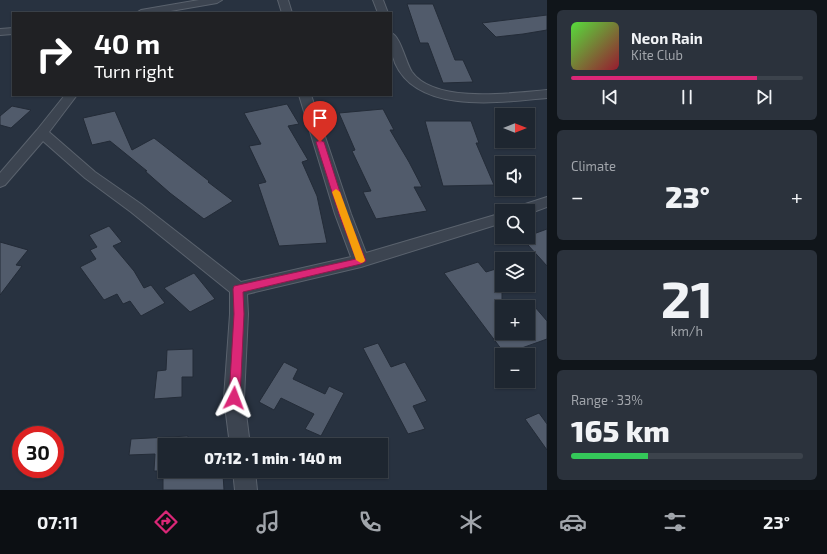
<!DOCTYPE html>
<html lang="en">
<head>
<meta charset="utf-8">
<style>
  :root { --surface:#1e2630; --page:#2b323c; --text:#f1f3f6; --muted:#a1a5ab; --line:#3c434c; --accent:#db2777 }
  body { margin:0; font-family:"Exo 2",sans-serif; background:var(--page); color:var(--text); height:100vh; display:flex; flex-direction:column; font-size:15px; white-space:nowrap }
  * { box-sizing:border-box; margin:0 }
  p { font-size:13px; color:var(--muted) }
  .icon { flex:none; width:22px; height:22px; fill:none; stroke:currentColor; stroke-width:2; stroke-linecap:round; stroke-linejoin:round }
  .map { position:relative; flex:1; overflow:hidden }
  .side { display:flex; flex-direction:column; gap:10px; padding:10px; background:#10151a; width:280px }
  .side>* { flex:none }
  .hud { position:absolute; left:12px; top:12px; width:380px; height:84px; border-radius:0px; box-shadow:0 1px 3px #0004,0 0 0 1px var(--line); background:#202124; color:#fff; overflow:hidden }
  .needle { width:26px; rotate:90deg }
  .controls { position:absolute; left:495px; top:108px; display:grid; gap:8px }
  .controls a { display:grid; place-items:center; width:40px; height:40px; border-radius:0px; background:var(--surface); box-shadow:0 1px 3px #0004,0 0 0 1px var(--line); font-size:20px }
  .speed { position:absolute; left:12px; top:426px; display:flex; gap:8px; font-size:20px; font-weight:700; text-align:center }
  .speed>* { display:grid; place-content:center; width:52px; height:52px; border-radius:50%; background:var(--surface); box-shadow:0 1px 3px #0004,0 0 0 1px var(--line); line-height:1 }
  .speed .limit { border:6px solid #d22; background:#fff; color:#111 }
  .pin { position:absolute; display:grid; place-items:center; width:34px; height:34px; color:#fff; margin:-41px -17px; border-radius:50% 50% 50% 0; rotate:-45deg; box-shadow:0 0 4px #0007 }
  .pin .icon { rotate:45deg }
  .me { position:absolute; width:44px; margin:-22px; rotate:3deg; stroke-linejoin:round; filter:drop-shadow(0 0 3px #0008) }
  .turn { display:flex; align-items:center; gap:14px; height:84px; padding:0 16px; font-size:18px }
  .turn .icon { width:52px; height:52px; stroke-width:2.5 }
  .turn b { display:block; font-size:28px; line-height:34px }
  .big { font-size:30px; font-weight:800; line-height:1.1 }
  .side .card { flex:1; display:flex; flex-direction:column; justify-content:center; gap:6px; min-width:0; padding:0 14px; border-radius:6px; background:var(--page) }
  .side .dial { align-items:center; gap:0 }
  .dial b { font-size:52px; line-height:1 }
  .song { display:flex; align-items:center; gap:12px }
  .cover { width:48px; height:48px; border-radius:6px; background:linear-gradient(135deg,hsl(110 70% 55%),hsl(350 70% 35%)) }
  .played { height:4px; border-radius:2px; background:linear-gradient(90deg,var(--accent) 80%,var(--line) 80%) }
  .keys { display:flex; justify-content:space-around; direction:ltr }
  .heat { display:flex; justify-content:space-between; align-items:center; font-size:22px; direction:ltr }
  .charge { height:6px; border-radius:3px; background:linear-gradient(90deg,#34c759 33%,var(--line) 0) }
  .trip { position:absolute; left:158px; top:438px; width:230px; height:40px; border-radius:0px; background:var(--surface); box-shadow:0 1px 3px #0004,0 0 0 1px var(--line); font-weight:800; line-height:40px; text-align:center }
  .menu { display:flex; height:64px; justify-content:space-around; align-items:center; background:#0c0f13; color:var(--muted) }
  .menu .icon { width:28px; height:28px }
  .menu .on { color:var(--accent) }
  .menu b { font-size:18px; color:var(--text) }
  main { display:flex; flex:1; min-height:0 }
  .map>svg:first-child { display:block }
  .building { fill:#515b6b; stroke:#232b37 }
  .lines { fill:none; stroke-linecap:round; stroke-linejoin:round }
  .street-casing { stroke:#5a626d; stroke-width:2 }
  .street { fill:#3c4450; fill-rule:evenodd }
  .route { fill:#db2777; stroke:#8e194d }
  .slow { fill:#f59e0b }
</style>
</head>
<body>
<main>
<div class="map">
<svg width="547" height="490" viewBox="0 0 547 490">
  <rect width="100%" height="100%" fill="#283240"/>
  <!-- building -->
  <g class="building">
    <path d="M 407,4 L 433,4 L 455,60 L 463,60 L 473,82 L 443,83 L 428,43 L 420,43 Z"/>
    <path d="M 547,15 L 547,30 L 523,34 L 496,37 L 482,23 Z"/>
    <path d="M 287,104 L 299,124 L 288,126 L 308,160 L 302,162 L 317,196 L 327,243 L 279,246 L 258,184 L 266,182 L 249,146 L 261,144 L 244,113 Z"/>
    <path d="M 12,106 L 31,110 L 11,128 L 0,125 L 0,116 Z"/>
    <path d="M 383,109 L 394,130 L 390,130 L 409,162 L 422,187 L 414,187 L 427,211 L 376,219 L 363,192 L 371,191 L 352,151 L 355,150 L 339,113 Z"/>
    <path d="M 115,111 L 132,150 L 154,138 L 209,181 L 208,182 L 233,201 L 204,219 L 170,193 L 145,171 L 147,171 L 110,141 L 92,145 L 83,118 Z"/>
    <path d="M 425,121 L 471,121 L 479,143 L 476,143 L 494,185 L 443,186 Z"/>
    <path d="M 109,226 L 122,242 L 113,246 L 134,271 L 144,288 L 151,285 L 165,303 L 141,316 L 130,301 L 123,304 L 117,294 L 104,300 L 80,267 L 96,259 L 90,250 L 97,247 L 89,235 Z"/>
    <path d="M 547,229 L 547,266 L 528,245 L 528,236 Z"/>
    <path d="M 0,242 L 28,250 L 16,265 L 22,266 L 0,295 Z"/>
    <path d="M 478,262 L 486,272 L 502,267 L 502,333 L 528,333 L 528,307 L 508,307 L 529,300 L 547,321 L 547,339 L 505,354 L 444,273 Z"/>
    <path d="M 194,273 L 215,299 L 190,312 L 164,288 Z"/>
    <path d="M 378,343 L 391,367 L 405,362 L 427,401 L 413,406 L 425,429 L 408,434 L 363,348 Z"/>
    <path d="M 193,349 L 193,377 L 182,377 L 182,397 L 154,399 L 157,371 L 166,370 L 167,350 Z"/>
    <path d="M 284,362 L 298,369 L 293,379 L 325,394 L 329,386 L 344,393 L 321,436 L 305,429 L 314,414 L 281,398 L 274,410 L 259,402 Z"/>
    <path d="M 539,413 L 547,424 L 547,450 L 525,419 Z"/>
    <path d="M 188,436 L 187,445 L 165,445 L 165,471 L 196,471 L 196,477 L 223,474 L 224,490 L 163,490 L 163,471 L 154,471 L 155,454 L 129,455 L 131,439 Z"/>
  </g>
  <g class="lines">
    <!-- street casing -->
    <g class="street-casing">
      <g id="street">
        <path d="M 199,0 L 222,0 L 217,3 L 159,13 L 136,13 L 141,10 Z"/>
        <path d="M 278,0 L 288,0 L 292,13 L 282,13 Z"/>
        <path d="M 373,0 L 383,0 L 388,13 L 378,13 Z"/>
        <path d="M 13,28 L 13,34 L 0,35 L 0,29 Z"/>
        <path d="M 391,33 C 400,35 406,63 412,72 C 435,104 513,93 547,90 L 547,98 C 502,102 418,115 395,63 C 394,59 392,55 391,51 C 390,45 391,39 391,33 Z"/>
        <path d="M 65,95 L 77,95 L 49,132 L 95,172 L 141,204 L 241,282 L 351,257 L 335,214 L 299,95 L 311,95 L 351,214 L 366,253 L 502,213 L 502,223 L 361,267 L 247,294 L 248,314 L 244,398 L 250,445 L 230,445 L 224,398 L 230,314 L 230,292 L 131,212 L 85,178 L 43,141 L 5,185 L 0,187 L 0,173 L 37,130 Z"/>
        <path d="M 547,197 L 547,207 L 528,214 L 528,211 L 513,211 L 516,207 Z"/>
        <path d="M 233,471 L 255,471 L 257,490 L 235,490 Z"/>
      </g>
    </g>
    <!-- street -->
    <use href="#street" class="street"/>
  </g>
  <!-- route -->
  <path class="route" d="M 320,140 L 324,142 L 347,214 L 366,261 L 361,264 L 243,292 L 244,314 L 240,398 L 238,402 L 234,403 L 230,402 L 229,398 L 234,314 L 233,289 L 234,286 L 356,259 L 339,214 L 316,142 Z"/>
  <!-- slow -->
  <path class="slow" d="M 336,189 L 340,192 L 365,260 L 364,262 L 361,263 L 356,260 L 332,192 Z"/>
</svg>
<div class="controls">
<a><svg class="needle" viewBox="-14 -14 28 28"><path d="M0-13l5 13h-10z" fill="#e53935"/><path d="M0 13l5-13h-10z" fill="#a1a5ab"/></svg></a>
<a><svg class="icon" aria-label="sound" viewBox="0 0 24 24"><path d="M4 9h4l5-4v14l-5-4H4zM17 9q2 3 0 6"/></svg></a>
<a><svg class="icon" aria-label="search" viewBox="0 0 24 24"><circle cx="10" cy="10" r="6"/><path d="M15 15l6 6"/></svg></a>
<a><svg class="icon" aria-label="layers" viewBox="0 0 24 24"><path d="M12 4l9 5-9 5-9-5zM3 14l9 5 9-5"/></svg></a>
<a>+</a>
<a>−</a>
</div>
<div class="speed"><div class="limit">30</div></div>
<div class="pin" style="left:320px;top:142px;background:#d93025"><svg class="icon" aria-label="arrive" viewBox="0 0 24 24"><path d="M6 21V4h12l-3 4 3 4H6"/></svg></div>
<svg class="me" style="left:234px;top:398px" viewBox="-20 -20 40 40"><path d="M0-17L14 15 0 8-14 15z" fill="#db2777" stroke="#fff" stroke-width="4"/></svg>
<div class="trip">07:12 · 1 min · 140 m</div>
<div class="hud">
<div class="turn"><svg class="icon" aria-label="right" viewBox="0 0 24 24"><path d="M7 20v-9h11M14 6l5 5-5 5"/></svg><div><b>40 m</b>Turn right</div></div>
</div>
</div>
<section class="side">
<div class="card">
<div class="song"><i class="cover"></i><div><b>Neon Rain</b><p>Kite Club</p></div></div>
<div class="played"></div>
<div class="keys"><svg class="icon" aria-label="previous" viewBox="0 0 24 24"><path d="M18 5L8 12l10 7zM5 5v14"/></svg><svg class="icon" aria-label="pause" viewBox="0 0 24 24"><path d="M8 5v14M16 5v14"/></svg><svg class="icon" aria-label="next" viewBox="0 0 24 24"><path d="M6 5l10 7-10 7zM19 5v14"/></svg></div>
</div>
<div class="card"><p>Climate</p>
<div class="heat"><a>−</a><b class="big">23°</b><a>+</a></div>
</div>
<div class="card dial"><b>21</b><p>km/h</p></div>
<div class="card"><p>Range · 33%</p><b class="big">165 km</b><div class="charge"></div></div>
</section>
</main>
<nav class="menu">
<b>07:11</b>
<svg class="icon on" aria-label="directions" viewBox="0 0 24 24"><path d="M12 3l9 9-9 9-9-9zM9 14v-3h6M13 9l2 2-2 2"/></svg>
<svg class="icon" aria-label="music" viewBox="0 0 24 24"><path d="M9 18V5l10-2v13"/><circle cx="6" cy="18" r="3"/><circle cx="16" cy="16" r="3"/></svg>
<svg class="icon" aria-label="phone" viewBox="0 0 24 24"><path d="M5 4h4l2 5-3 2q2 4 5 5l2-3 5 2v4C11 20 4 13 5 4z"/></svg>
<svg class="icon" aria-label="climate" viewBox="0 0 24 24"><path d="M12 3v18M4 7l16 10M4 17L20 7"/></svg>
<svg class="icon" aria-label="car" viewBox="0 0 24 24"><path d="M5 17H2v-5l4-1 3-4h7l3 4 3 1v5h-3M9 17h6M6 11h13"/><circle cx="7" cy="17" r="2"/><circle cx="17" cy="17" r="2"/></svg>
<svg class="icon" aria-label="filters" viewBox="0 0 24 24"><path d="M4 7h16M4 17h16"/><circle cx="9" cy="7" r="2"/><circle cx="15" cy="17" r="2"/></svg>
<b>23°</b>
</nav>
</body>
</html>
